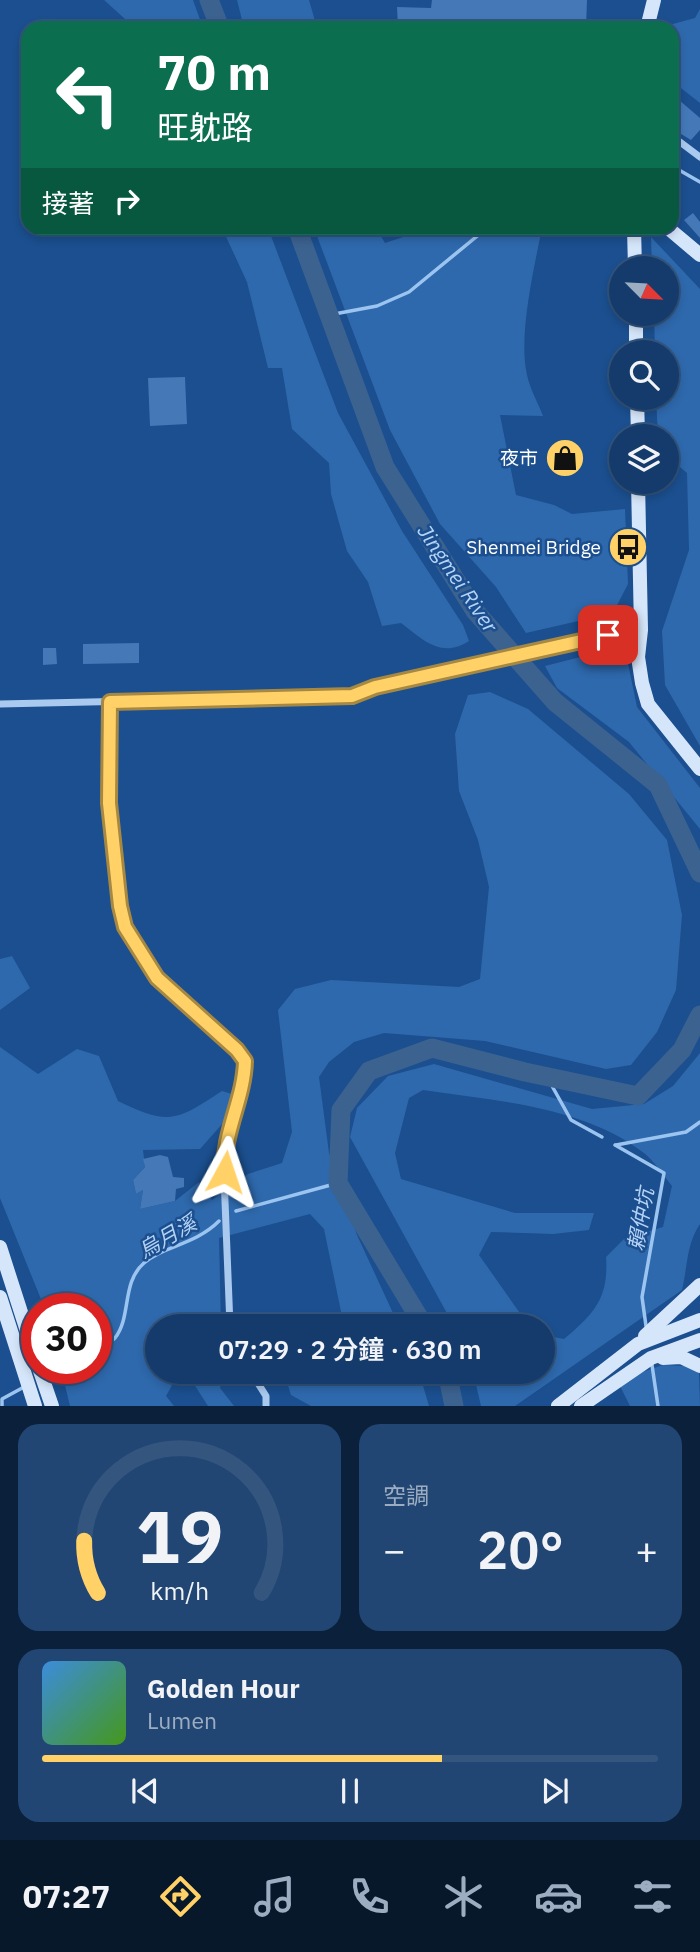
<!DOCTYPE html>
<html lang="zh-TW">
<head>
<meta charset="utf-8">
<style>
  :root { --surface:#143b6b; --page:#214673; --text:#f1f3f6; --muted:#9dadc1; --line:#33557e; --accent:#ffd166 }
  body { margin:0; font-family:"IBM Plex Sans","Noto Sans TC",sans-serif; background:var(--page); color:var(--text); height:100vh; display:flex; flex-direction:column; font-size:26px; white-space:nowrap }
  * { box-sizing:border-box; margin:0 }
  p { font-size:23px; color:var(--muted) }
  .icon { flex:none; width:38px; height:38px; fill:none; stroke:currentColor; stroke-width:2; stroke-linecap:round; stroke-linejoin:round }
  .map { position:relative; height:1406px; overflow:hidden }
  .sheet { display:flex; flex-direction:column; gap:18px; padding:18px; background:#0b203b; flex:1 }
  .sheet>* { flex:none }
  .guide { position:absolute; left:21px; top:21px; width:658px; height:214px; border-radius:21px; box-shadow:0 4px 10px #0003,0 0 0 2px var(--line); background:#0b6e4f; color:#fff; overflow:hidden }
  .needle { width:46px; rotate:114deg }
  .controls { position:absolute; left:609px; top:256px; display:grid; gap:14px }
  .controls a { display:grid; place-items:center; width:70px; height:70px; border-radius:50%; background:var(--surface); box-shadow:0 4px 10px #0003,0 0 0 2px var(--line); font-size:35px }
  .speed { position:absolute; left:21px; top:1293px; display:flex; gap:14px; font-size:35px; font-weight:700; text-align:center }
  .speed>* { display:grid; place-content:center; width:91px; height:91px; border-radius:50%; background:var(--surface); box-shadow:0 4px 10px #0003,0 0 0 2px var(--line); line-height:1 }
  .speed .limit { border:10px solid #d22; background:#fff; color:#111 }
  .pin { position:absolute; display:grid; place-items:center; width:60px; height:60px; color:#fff; margin:-30px; border-radius:14px; box-shadow:0 4px 10px #0006 }
  .me { position:absolute; width:77px; margin:-38px; rotate:5deg; stroke-linejoin:round; filter:drop-shadow(0 0 5px #0008) }
  .turn { display:flex; align-items:center; gap:24px; height:147px; padding:0 21px; font-size:32px }
  .turn .icon { width:91px; height:91px; stroke-width:2.5 }
  .turn b { display:block; font-size:49px; line-height:60px }
  .then { display:flex; align-items:center; height:66px; padding:0 21px; background:#0003; gap:14px; font-size:26px }
  .big { font-size:52px; font-weight:600; line-height:1.1 }
  .sheet .tile { flex:1; display:flex; flex-direction:column; justify-content:center; gap:10px; min-width:0; padding:0 24px; border-radius:21px; background:var(--page) }
  .sheet .dial { align-items:center; gap:0 }
  .dial svg { height:182px; overflow:visible; fill:none; stroke:var(--line); stroke-width:7; stroke-linecap:round; text-anchor:middle }
  .dial text { fill:var(--text); stroke:none }
  .song { display:flex; align-items:center; gap:21px }
  .cover { width:84px; height:84px; border-radius:10px; background:linear-gradient(135deg,hsl(210 70% 55%),hsl(100 70% 35%)) }
  .played { height:7px; border-radius:4px; background:linear-gradient(90deg,var(--accent) 65%,var(--line) 65%) }
  .keys { display:flex; justify-content:space-around; direction:ltr }
  .heat { display:flex; justify-content:space-between; align-items:center; font-size:38px; direction:ltr }
  .sheet .tiles { flex:1; display:grid; gap:18px; grid-template-columns:1fr 1fr }
  .tile:last-child { grid-column:span 2 }
  .trip { position:absolute; left:145px; top:1314px; width:410px; height:70px; border-radius:35px; background:var(--surface); box-shadow:0 4px 10px #0003,0 0 0 2px var(--line); font-weight:600; line-height:70px; text-align:center }
  .tabs { display:flex; height:112px; justify-content:space-around; align-items:center; background:#08182b; color:var(--muted) }
  .tabs .icon { width:49px; height:49px }
  .tabs .selected { color:var(--accent) }
  .tabs b { font-size:32px; color:var(--text) }
  .map>svg:first-child { display:block }
  .green { fill:#2e69ad }
  .lines { fill:none; stroke-linecap:round; stroke-linejoin:round }
  .stream { stroke:#9cc4f0; stroke-width:3.5 }
  .river { stroke:#3c6290; stroke-width:19 }
  .building { fill:#4478b7 }
  .street { stroke:#a9c9ee; stroke-width:7 }
  .secondary { stroke:#d6e6fa; stroke-width:14 }
  .route-casing { stroke:#a68842; stroke-width:18 }
  .route { stroke:#ffd166; stroke-width:12 }
  .labels { text-anchor:middle; dominant-baseline:central; stroke-width:5; stroke-linejoin:round; paint-order:stroke }
  .poi-label { font-size:19px; fill:#fff; stroke:#1b4f8f; text-anchor:end }
  .water-label { font-size:21px; font-style:italic; fill:#b5d3f5; stroke:#1b4f8f }
</style>
</head>
<body>
<div class="map">
<svg width="700" height="1406" viewBox="0 0 700 1406">
  <rect width="100%" height="100%" fill="#1b4f8f"/>
  <!-- green -->
  <g class="green">
    <path d="M 104,0 L 193,0 L 203,28 L 135,28 Z"/>
    <path d="M 237,0 L 309,0 L 317,28 L 244,28 Z"/>
    <path d="M 700,9 L 700,103 L 672,81 L 672,28 L 658,28 L 695,18 Z"/>
    <path d="M 222,228 L 268,228 L 338,413 L 402,531 L 463,625 L 469,641 C 442,659 423,640 401,623 L 382,626 L 368,582 L 347,551 L 331,494 L 329,463 L 292,429 L 282,368 L 268,368 L 247,282 Z"/>
    <path d="M 314,228 L 376,228 L 385,243 L 412,234 L 418,228 L 542,228 C 534,268 518,336 527,375 C 530,389 538,403 543,416 L 500,415 L 516,495 L 554,505 L 572,514 L 625,509 L 628,584 L 613,613 L 526,633 L 496,587 L 440,524 L 390,430 Z"/>
    <path d="M 651,237 L 700,289 L 700,746 L 665,685 L 662,631 L 689,550 L 687,473 L 667,456 L 667,436 L 658,436 L 656,397 L 667,397 L 667,352 L 655,352 L 654,313 L 667,313 L 667,268 L 652,268 Z"/>
    <path d="M 604,651 L 627,659 L 637,707 L 700,788 L 700,829 L 629,742 L 557,688 L 545,666 Z"/>
    <path d="M 490,692 L 528,709 L 629,794 L 667,840 L 682,915 L 676,990 L 657,1032 L 631,1065 L 606,1069 L 485,1041 L 384,1033 L 354,1042 L 329,1062 L 319,1077 L 329,1153 L 357,1235 L 399,1326 L 344,1326 L 324,1229 L 310,1214 L 219,1238 L 221,1326 L 158,1326 L 158,1372 L 224,1372 L 220,1388 L 234,1406 L 208,1406 L 192,1381 L 176,1378 L 166,1396 L 174,1406 L 70,1406 L 61,1369 L 96,1368 L 96,1309 L 45,1309 L 0,1198 L 0,1047 L 38,1074 L 77,1049 L 99,1056 L 118,1101 C 169,1126 176,1121 222,1091 L 232,1094 L 223,1123 L 200,1149 L 143,1150 L 145,1167 L 133,1180 L 136,1194 L 143,1190 L 140,1209 L 175,1201 L 199,1182 L 212,1200 L 248,1174 L 282,1163 L 292,1132 L 278,1010 L 295,989 L 331,980 L 459,987 L 480,979 L 489,887 L 478,840 L 459,791 L 455,734 L 468,695 Z"/>
    <path d="M 12,956 L 30,988 L 0,1010 L 0,959 Z"/>
    <path d="M 700,1053 L 700,1224 C 686,1245 688,1265 682,1290 L 515,1406 L 481,1406 L 473,1372 L 542,1372 L 543,1335 L 564,1339 C 594,1314 609,1298 606,1257 L 625,1238 L 663,1227 L 672,1186 C 663,1175 654,1161 644,1153 C 583,1106 496,1101 423,1090 L 409,1098 L 395,1153 L 401,1179 L 515,1213 L 594,1213 L 589,1230 L 553,1234 L 491,1232 L 479,1255 L 529,1326 L 454,1326 L 350,1137 L 357,1108 L 388,1076 L 434,1064 L 592,1109 L 644,1104 L 673,1086 Z"/>
    <path d="M 663,1365 L 684,1366 L 699,1373 L 700,1406 L 630,1406 L 620,1386 L 636,1374 Z"/>
    <path d="M 303,1372 L 337,1386 L 353,1372 L 419,1372 L 429,1406 L 311,1406 L 291,1395 L 286,1379 Z"/>
  </g>
  <g class="lines">
    <!-- stream -->
    <g class="stream">
      <path d="M 672,166 L 700,182"/>
      <path d="M 329,315 L 377,306 L 409,292 L 487,228"/>
      <path d="M 547,1077 L 571,1120 L 602,1137"/>
      <path d="M 615,1145 L 664,1173 L 642,1297 L 646,1326"/>
      <path d="M 616,1145 L 686,1132 L 700,1122"/>
      <path d="M 236,1211 L 338,1183"/>
      <path d="M 96,1348 C 102,1345 111,1342 115,1338 C 132,1316 121,1283 144,1263 C 163,1246 195,1245 219,1221"/>
      <path d="M 652,1365 L 658,1406"/>
      <path d="M 47,1375 L 59,1368"/>
      <path d="M 2,1406 L 2,1399 L 24,1387"/>
    </g>
    <!-- river -->
    <g class="river">
      <path d="M 209,0 L 220,28"/>
      <path d="M 297,228 L 385,467 L 475,611 L 555,702 L 658,785 L 700,873"/>
      <path d="M 424,1326 L 338,1183 L 341,1110 L 369,1071 L 432,1048 L 525,1072 L 638,1096 L 682,1050 L 700,1015"/>
      <path d="M 447,1372 L 454,1406"/>
    </g>
  </g>
  <!-- building -->
  <g class="building">
    <path d="M 432,0 L 587,0 L 586,28 L 398,28 L 397,7 L 431,8 Z"/>
    <path d="M 672,94 L 700,118 L 700,130 L 691,140 L 676,131 L 681,124 L 672,116 Z"/>
    <path d="M 693,213 L 700,222 L 700,238 L 684,220 Z"/>
    <path d="M 185,377 L 187,424 L 150,426 L 148,378 Z"/>
    <path d="M 139,643 L 139,663 L 83,664 L 83,644 Z"/>
    <path d="M 43,648 L 56,648 L 57,664 L 43,665 Z"/>
    <path d="M 160,1155 L 168,1157 L 173,1177 L 184,1178 L 184,1187 L 176,1189 L 175,1201 L 140,1209 L 143,1190 L 136,1194 L 133,1180 L 145,1167 L 143,1159 Z"/>
  </g>
  <g class="lines">
    <!-- street -->
    <g class="street">
      <path d="M 672,136 L 700,157"/>
      <path d="M 110,703 L 109,803 L 119,906 L 125,927 L 157,978 L 237,1050 L 245,1061 L 239,1100 L 223,1151 L 230,1326"/>
      <path d="M 0,704 L 352,696 L 375,687 L 641,630"/>
      <path d="M 251,1372 L 266,1396 L 266,1406"/>
    </g>
    <!-- secondary -->
    <g class="secondary">
      <path d="M 647,28 L 654,0"/>
      <path d="M 634,228 L 635,268"/>
      <path d="M 668,228 L 700,255"/>
      <path d="M 636,313 L 636,352"/>
      <path d="M 637,397 L 638,436"/>
      <path d="M 638,481 L 641,630 L 638,657 L 642,683 L 648,704 L 700,769"/>
      <path d="M 0,1247 L 37,1362"/>
      <path d="M 0,1297 L 35,1406"/>
      <path d="M 645,1336 L 700,1285"/>
      <path d="M 663,1358 L 681,1357 L 700,1366"/>
      <path d="M 39,1368 L 52,1406"/>
      <path d="M 558,1406 L 638,1344 L 700,1320"/>
      <path d="M 581,1406 L 651,1358 L 700,1340"/>
    </g>
  </g>
  <g class="lines">
    <!-- route casing -->
    <g class="route-casing">
      <path id="route" d="M 225,1172 C 222,1134 244,1100 245,1061 L 237,1050 L 157,978 L 125,927 L 120,906 L 109,803 L 110,702 L 352,696 L 375,687 L 608,635"/>
    </g>
    <!-- route -->
    <use href="#route" class="route"/>
  </g>
  <!-- icons -->
  <defs>
    <g id="shop-disc" transform="scale(2.0125)"><circle r="9.5" fill="#ffd166" stroke="#1b4f8f"/><path d="M-5-2.5h2.3a2.7 3.5 0 0 1 5.4 0H5L5.5 6h-11ZM-1.5-2.5h3a1.5 2.3 0 0 0-3 0Z" fill="#111"/></g>
    <g id="bus-disc" transform="scale(2.0125)"><circle r="9.5" fill="#ffd166" stroke="#1b4f8f"/><path d="M-5-6H5V4H4V6H2V4H-2V6H-4V4H-5ZM-3.5-4V0h7V-4ZM-3.5 1.2v1.5H-2V1.2ZM2 1.2v1.5H3.5V1.2Z" fill="#111"/></g>
  </defs>
  <g fill-rule="evenodd">
    <use href="#shop-disc" x="565" y="458"/>
    <use href="#bus-disc" x="628" y="547"/>
  </g>
  <g class="labels">
    <!-- poi labels -->
    <g class="poi-label">
      <text x="538" y="458">夜市</text>
      <text x="601" y="547">Shenmei Bridge</text>
    </g>
    <!-- water labels -->
    <g class="water-label">
      <text transform="translate(458 578) rotate(56)">Jingmei River</text>
      <text transform="translate(640 1219) rotate(-80)">賴仲坑</text>
      <text transform="translate(167 1236) rotate(-30)">烏月溪</text>
    </g>
  </g>
</svg>
<div class="controls">
<a><svg class="needle" viewBox="-14 -14 28 28"><path d="M0-13l5 13h-10z" fill="#e53935"/><path d="M0 13l5-13h-10z" fill="#9dadc1"/></svg></a>
<a><svg class="icon" aria-label="search" viewBox="0 0 24 24"><circle cx="10" cy="10" r="6"/><path d="M15 15l6 6"/></svg></a>
<a><svg class="icon" aria-label="layers" viewBox="0 0 24 24"><path d="M12 4l9 5-9 5-9-5zM3 14l9 5 9-5"/></svg></a>
</div>
<div class="speed"><div class="limit">30</div></div>
<div class="pin" style="left:608px;top:635px;background:#d93025"><svg class="icon" aria-label="arrive" viewBox="0 0 24 24"><path d="M6 21V4h12l-3 4 3 4H6"/></svg></div>
<svg class="me" style="left:225px;top:1172px" viewBox="-20 -20 40 40"><path d="M0-17L14 15 0 8-14 15z" fill="#ffd166" stroke="#fff" stroke-width="4"/></svg>
<div class="trip">07:29 · 2 分鐘 · 630 m</div>
<div class="guide">
<div class="turn"><svg class="icon" aria-label="left" viewBox="0 0 24 24"><path d="M17 20v-9H6M10 6l-5 5 5 5"/></svg><div><b>70 m</b>旺躭路</div></div>
<div class="then">接著<svg class="icon" aria-label="right" viewBox="0 0 24 24"><path d="M7 20v-9h11M14 6l5 5-5 5"/></svg></div>
</div>
</div>
<section class="sheet">
<div class="tiles">
<div class="tile dial"><svg viewBox="0 0 100 80">
<path d="M14 69A42 42 0 1 1 86 69"/>
<path d="M14 69A42 42 0 0 1 8 46" stroke="#ffd166"/>
<text x="50" y="56" font-size="32" font-weight="700">19</text>
<text x="50" y="72" font-size="11">km/h</text>
</svg></div>
<div class="tile"><p>空調</p>
<div class="heat"><a>−</a><b class="big">20°</b><a>+</a></div>
</div>
<div class="tile">
<div class="song"><i class="cover"></i><div><b>Golden Hour</b><p>Lumen</p></div></div>
<div class="played"></div>
<div class="keys"><svg class="icon" aria-label="previous" viewBox="0 0 24 24"><path d="M18 5L8 12l10 7zM5 5v14"/></svg><svg class="icon" aria-label="pause" viewBox="0 0 24 24"><path d="M8 5v14M16 5v14"/></svg><svg class="icon" aria-label="next" viewBox="0 0 24 24"><path d="M6 5l10 7-10 7zM19 5v14"/></svg></div>
</div>
</div>
</section>
<nav class="tabs">
<b>07:27</b>
<svg class="icon selected" aria-label="directions" viewBox="0 0 24 24"><path d="M12 3l9 9-9 9-9-9zM9 14v-3h6M13 9l2 2-2 2"/></svg>
<svg class="icon" aria-label="music" viewBox="0 0 24 24"><path d="M9 18V5l10-2v13"/><circle cx="6" cy="18" r="3"/><circle cx="16" cy="16" r="3"/></svg>
<svg class="icon" aria-label="phone" viewBox="0 0 24 24"><path d="M5 4h4l2 5-3 2q2 4 5 5l2-3 5 2v4C11 20 4 13 5 4z"/></svg>
<svg class="icon" aria-label="climate" viewBox="0 0 24 24"><path d="M12 3v18M4 7l16 10M4 17L20 7"/></svg>
<svg class="icon" aria-label="car" viewBox="0 0 24 24"><path d="M5 17H2v-5l4-1 3-4h7l3 4 3 1v5h-3M9 17h6M6 11h13"/><circle cx="7" cy="17" r="2"/><circle cx="17" cy="17" r="2"/></svg>
<svg class="icon" aria-label="filters" viewBox="0 0 24 24"><path d="M4 7h16M4 17h16"/><circle cx="9" cy="7" r="2"/><circle cx="15" cy="17" r="2"/></svg>
</nav>
</body>
</html>
